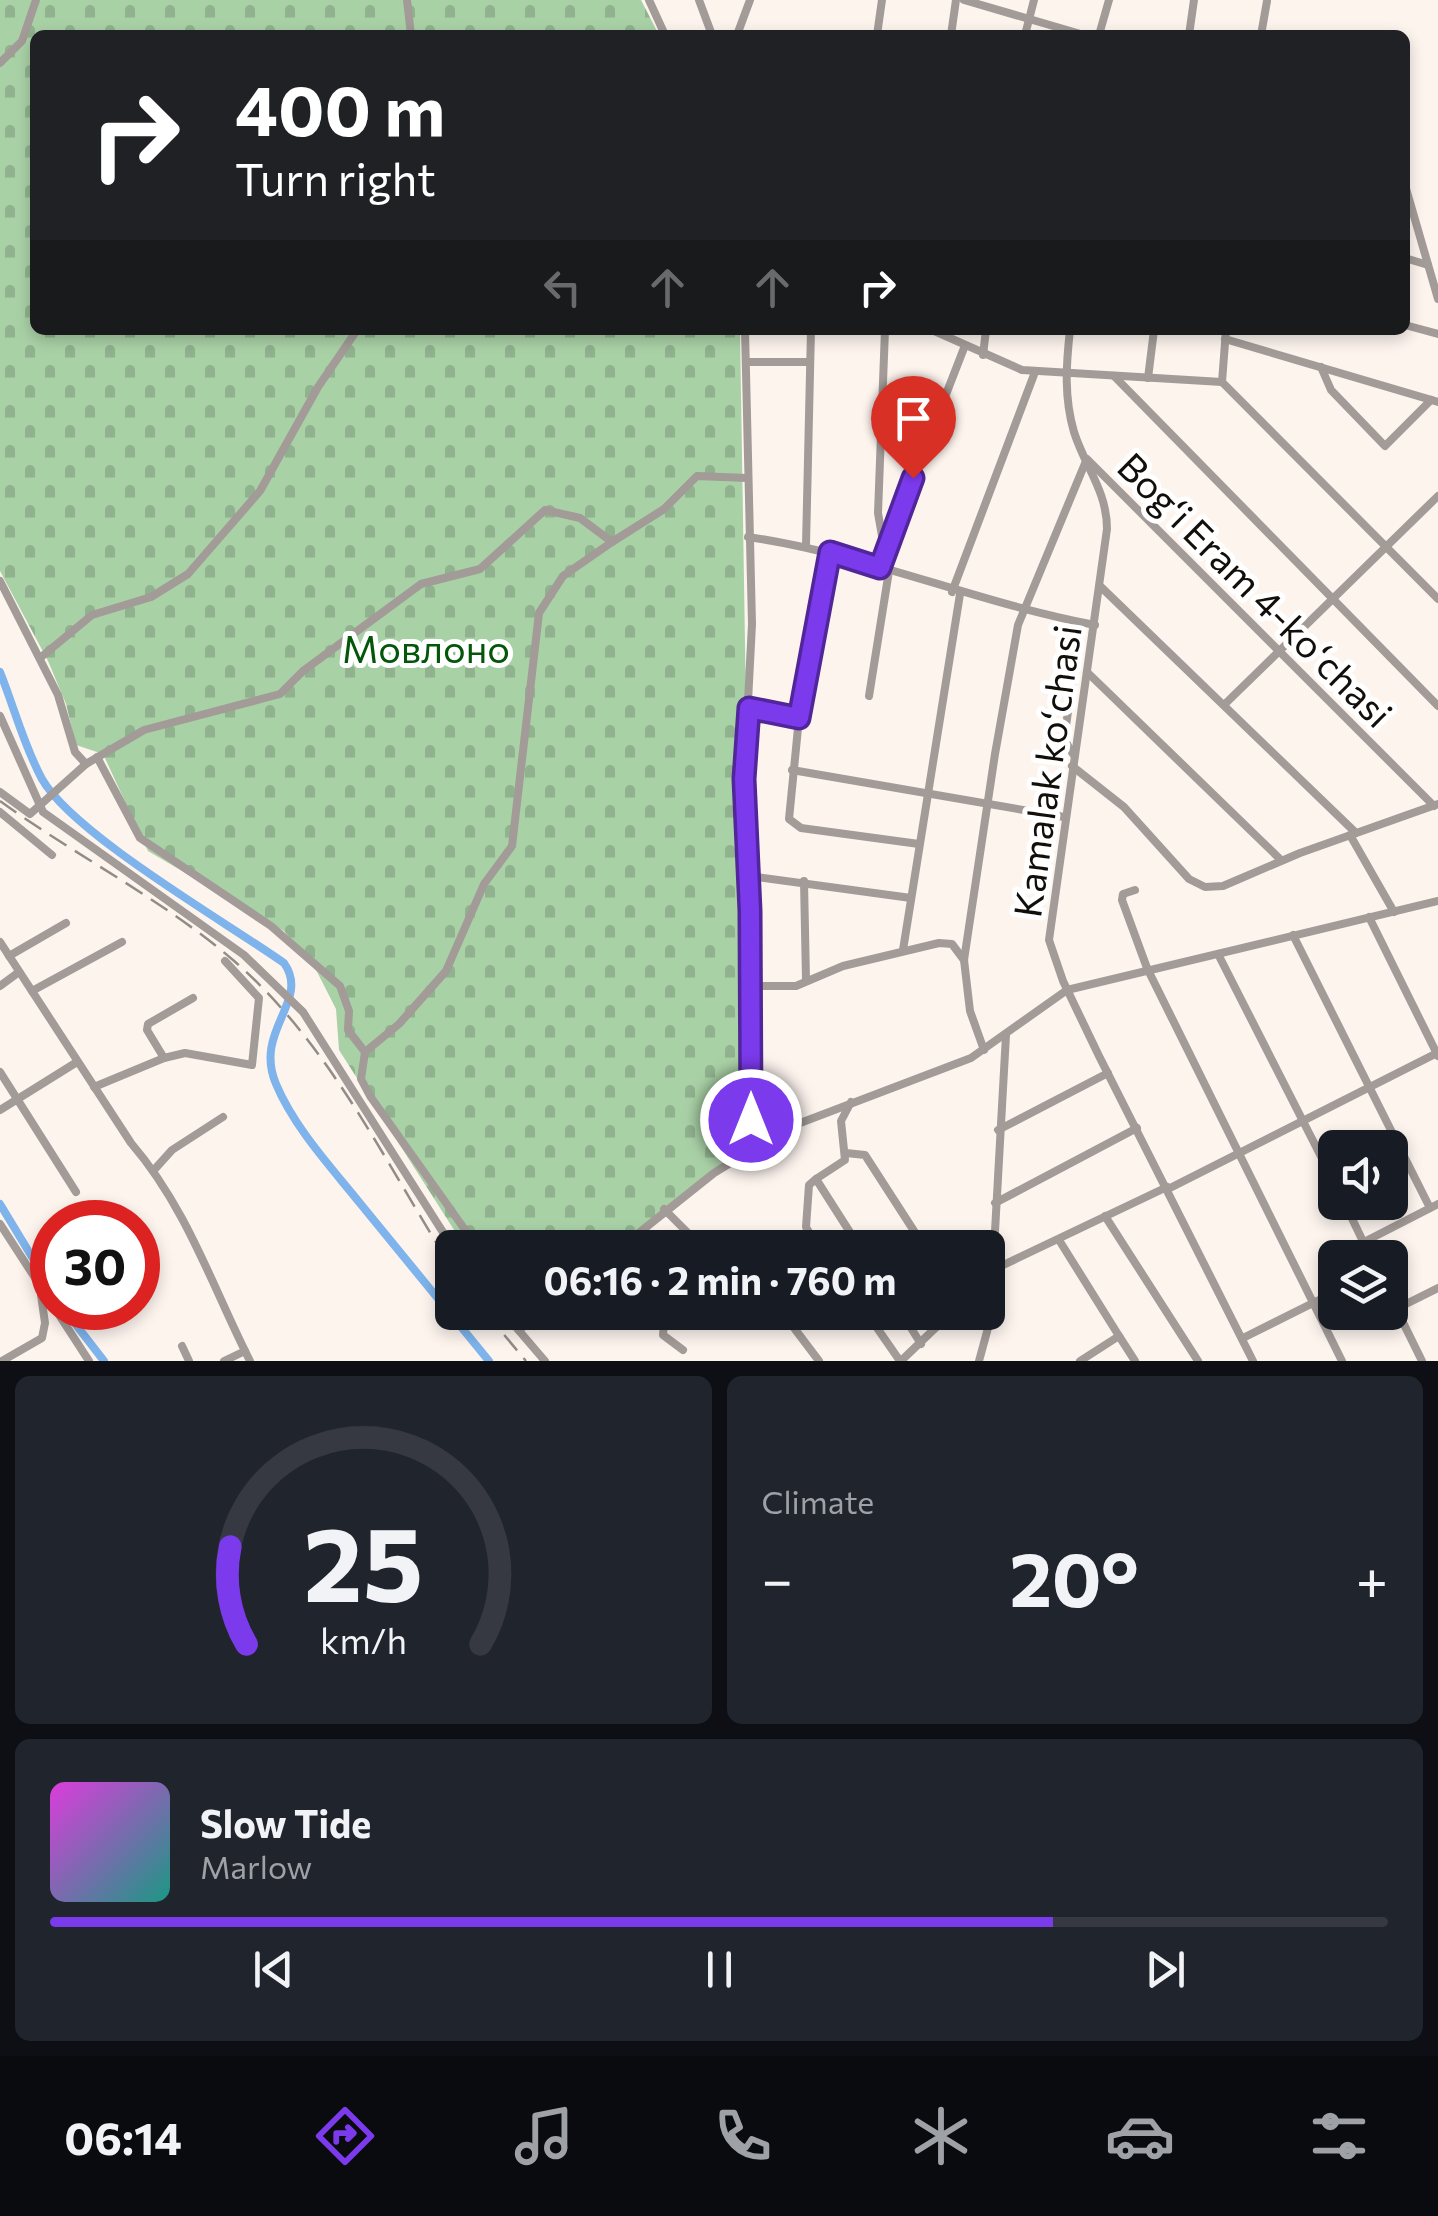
<!DOCTYPE html>
<html lang="en">
<head>
<meta charset="utf-8">
<style>
  :root { --surface:#171b24; --page:#20242c; --text:#f1f3f6; --muted:#9ea1a6; --line:#363941; --accent:#7c3aed }
  body { margin:0; font-family:Commissioner,sans-serif; background:var(--page); color:var(--text); height:100vh; display:flex; flex-direction:column; font-size:38px; white-space:nowrap }
  * { box-sizing:border-box; margin:0 }
  p { font-size:32px; color:var(--muted) }
  .icon { flex:none; width:55px; height:55px; fill:none; stroke:currentColor; stroke-width:2; stroke-linecap:round; stroke-linejoin:round }
  .map { position:relative; height:1361px; overflow:hidden }
  .panel { display:flex; flex-direction:column; gap:15px; padding:15px; background:#0d0f14; flex:1 }
  .panel>* { flex:none }
  .banner { position:absolute; left:30px; top:30px; width:1380px; height:305px; border-radius:15px; box-shadow:0 5px 15px #0003; background:#202124; color:#fff; overflow:hidden }
  .controls { position:absolute; left:1318px; top:1130px; display:grid; gap:20px }
  .controls a { display:grid; place-items:center; width:90px; height:90px; border-radius:15px; background:var(--surface); box-shadow:0 5px 15px #0003; font-size:50px }
  .speed { position:absolute; left:30px; top:1200px; display:flex; gap:20px; font-size:50px; font-weight:700; text-align:center }
  .speed>* { display:grid; place-content:center; width:130px; height:130px; border-radius:50%; background:var(--surface); box-shadow:0 5px 15px #0003; line-height:1 }
  .speed .limit { border:15px solid #d22; background:#fff; color:#111 }
  .pin { position:absolute; display:grid; place-items:center; width:85px; height:85px; color:#fff; margin:-102px -42px; border-radius:50% 50% 50% 0; rotate:-45deg; box-shadow:0 0 10px #0007 }
  .pin .icon { rotate:45deg }
  .me { position:absolute; width:110px; margin:-55px; rotate:0deg; stroke-linejoin:round; filter:drop-shadow(0 0 8px #0008) }
  .turn { display:flex; align-items:center; gap:35px; height:210px; padding:0 40px; font-size:45px }
  .turn .icon { width:130px; height:130px; stroke-width:2.5 }
  .turn b { display:block; font-size:70px; line-height:85px }
  .lanes { display:flex; align-items:center; height:95px; padding:0 40px; background:#0003; justify-content:center; gap:50px; direction:ltr }
  .lanes .off { opacity:.35 }
  .big { font-size:75px; font-weight:700; line-height:1.1 }
  .panel .widget { flex:1; display:flex; flex-direction:column; justify-content:center; gap:15px; min-width:0; padding:0 35px; border-radius:15px; background:var(--page) }
  .panel .dial { align-items:center; gap:0 }
  .dial svg { height:260px; overflow:visible; fill:none; stroke:var(--line); stroke-width:7; stroke-linecap:round; text-anchor:middle }
  .dial text { fill:var(--text); stroke:none }
  .song { display:flex; align-items:center; gap:30px }
  .cover { width:120px; height:120px; border-radius:15px; background:linear-gradient(135deg,hsl(300 70% 55%),hsl(170 70% 35%)) }
  .played { height:10px; border-radius:5px; background:linear-gradient(90deg,var(--accent) 75%,var(--line) 75%) }
  .keys { display:flex; justify-content:space-around; direction:ltr }
  .heat { display:flex; justify-content:space-between; align-items:center; font-size:55px; direction:ltr }
  .panel .tiles { flex:1; display:grid; gap:15px; grid-template-columns:1fr 1fr }
  .widget:last-child { grid-column:span 2 }
  .trip { position:absolute; left:435px; top:1230px; width:570px; height:100px; border-radius:15px; background:var(--surface); box-shadow:0 5px 15px #0003; font-weight:700; line-height:100px; text-align:center }
  .dock { display:flex; height:160px; justify-content:space-around; align-items:center; background:#090b0e; color:var(--muted) }
  .dock .icon { width:70px; height:70px }
  .dock .current { color:var(--accent) }
  .dock b { font-size:45px; color:var(--text) }
  .map>svg:first-child { display:block }
  .cemetery { fill:url(#cemetery-stones) }
  .lines { fill:none; stroke-linecap:round; stroke-linejoin:round }
  .canal { stroke:#7eb3eb; stroke-width:8 }
  .minor { stroke:#a29b98; stroke-width:8 }
  .rail { stroke:#928c87; stroke-width:2.5; stroke-dasharray:20 10; stroke-linecap:butt }
  .route-casing { stroke:#51269a; stroke-width:25 }
  .route { stroke:#7c3aed; stroke-width:18 }
  .labels { text-anchor:middle; dominant-baseline:central; stroke-width:10; stroke-linejoin:round; paint-order:stroke }
  .street-label { font-size:38px; fill:#120e0a; stroke:#fff }
  .park-label { font-size:38px; fill:#045608; stroke:#fff }
</style>
</head>
<body>
<div class="map">
<svg width="1438" height="1361" viewBox="0 0 1438 1361">
  <defs>
    <pattern id="cemetery-stones" width="16" height="16" patternUnits="userSpaceOnUse" patternTransform="scale(2.5)"><rect width="16" height="16" fill="#a9d1a6"/><path d="M2 7V4a2 2 0 0 1 4 0v3zM10 15v-3a2 2 0 0 1 4 0v3z" fill="#90b28e"/></pattern>
  </defs>
  <rect width="100%" height="100%" fill="#fdf4ee"/>
  <!-- cemetery -->
  <path class="cemetery" d="M 0,0 L 641,0 L 659,35 L 35,35 L 35,330 L 740,330 L 753,1146 L 623,1247 L 465,1247 L 339,1050 L 336,1009 L 312,962 L 284,931 L 148,851 L 103,754 L 76,745 L 66,704 L 48,661 L 0,571 Z"/>
  <g class="lines">
    <!-- canal -->
    <g class="canal">
      <path d="M 0,672 C 14,707 24,746 42,779 C 73,834 226,922 284,963 C 311,1001 253,1030 276,1084 C 294,1127 330,1166 359,1202 C 402,1255 446,1308 489,1361"/>
      <path d="M 0,1204 L 52,1290"/>
      <path d="M 63,1308 L 104,1361"/>
    </g>
    <!-- minor -->
    <g class="minor">
      <path d="M 407,0 L 411,35"/>
      <path d="M 649,0 L 665,35"/>
      <path d="M 699,0 L 712,35"/>
      <path d="M 964,0 L 1084,35"/>
      <path d="M 737,35 L 750,0"/>
      <path d="M 877,35 L 882,0"/>
      <path d="M 951,35 L 956,0"/>
      <path d="M 1025,35 L 1034,0"/>
      <path d="M 1099,35 L 1109,0"/>
      <path d="M 1189,35 L 1194,0"/>
      <path d="M 1261,35 L 1267,1"/>
      <path d="M 0,63 L 22,41 L 36,0"/>
      <path d="M 1405,185 L 1438,299"/>
      <path d="M 1405,258 L 1428,265"/>
      <path d="M 1405,325 L 1438,334"/>
      <path d="M 745,330 L 752,624 L 744,779 L 751,911 L 751,1120 L 757,1148"/>
      <path d="M 932,330 L 1022,370 L 1222,382"/>
      <path d="M 1070,330 C 1066,365 1064,398 1074,432 C 1085,467 1107,491 1107,529 L 1049,940 L 1063,981 L 1099,1056 L 1253,1361"/>
      <path d="M 1225,339 L 1438,402"/>
      <path d="M 983,355 L 986,330"/>
      <path d="M 746,362 L 810,362"/>
      <path d="M 1321,367 L 1331,390 L 1385,446 L 1431,400"/>
      <path d="M 1114,376 L 1438,706"/>
      <path d="M 1148,378 L 1154,330"/>
      <path d="M 1222,382 L 1438,599"/>
      <path d="M 1222,382 L 1226,330"/>
      <path d="M 1087,459 L 1434,806"/>
      <path d="M 748,537 C 866,554 977,603 1095,625"/>
      <path d="M 612,542 L 664,509 L 697,476 L 747,478"/>
      <path d="M 806,545 L 811,330"/>
      <path d="M 886,549 L 964,348"/>
      <path d="M 830,552 L 799,718 L 789,819 L 801,828 L 919,844"/>
      <path d="M 880,568 L 885,553 L 878,513 L 885,330"/>
      <path d="M 0,581 L 58,695 L 75,752 L 86,764 L 144,730 L 280,694 L 303,671 L 421,584 L 480,569 L 545,510 L 580,518 L 612,542 L 563,576 L 539,613 L 512,846 L 484,884 L 446,971 L 399,1024 L 365,1052 L 361,1079 L 370,1096 L 468,1234 L 459,1248"/>
      <path d="M 1101,587 L 1356,833"/>
      <path d="M 952,592 L 1035,372"/>
      <path d="M 40,658 L 92,615 L 151,597 L 188,574 L 260,491 L 318,387 L 357,330"/>
      <path d="M 1087,672 L 1281,860"/>
      <path d="M 869,696 L 889,571"/>
      <path d="M 1226,703 L 1438,496"/>
      <path d="M 749,708 L 799,718"/>
      <path d="M 0,716 L 43,812 L 244,955 L 303,1012 L 453,1248"/>
      <path d="M 1073,754 L 1064,739 L 1078,645"/>
      <path d="M 97,757 L 140,838 L 271,926 L 340,986 L 349,1011 L 348,1030 L 365,1052"/>
      <path d="M 1072,766 L 1124,807 L 1189,879 L 1205,887 L 1223,886 L 1300,853 L 1438,804"/>
      <path d="M 792,770 L 1064,817"/>
      <path d="M 0,792 L 30,814 L 86,764"/>
      <path d="M 0,812 L 52,855"/>
      <path d="M 1350,835 L 1394,912"/>
      <path d="M 749,876 L 911,898"/>
      <path d="M 804,881 L 806,980"/>
      <path d="M 1135,890 L 1123,894 L 1122,900 L 1147,968 L 1342,1361"/>
      <path d="M 1369,917 L 1438,1056"/>
      <path d="M 1293,935 L 1430,1208"/>
      <path d="M 0,942 L 131,1143 C 187,1208 212,1286 250,1361"/>
      <path d="M 903,950 L 960,594"/>
      <path d="M 1218,954 L 1335,1184"/>
      <path d="M 9,956 L 66,923"/>
      <path d="M 0,986 L 19,972"/>
      <path d="M 751,986 L 796,986 L 843,966 L 939,943 L 952,944 L 964,960"/>
      <path d="M 32,991 L 122,942"/>
      <path d="M 984,1050 L 970,1011 L 964,960 L 995,754 L 1018,625 L 1086,461"/>
      <path d="M 164,1058 L 147,1030 L 148,1024 L 193,998"/>
      <path d="M 0,1072 L 76,1192"/>
      <path d="M 94,1087 L 164,1058 L 185,1053 L 252,1065 L 259,998 L 225,961"/>
      <path d="M 851,1102 L 841,1121 L 845,1160 L 816,1179 L 860,1248"/>
      <path d="M 0,1110 L 77,1062"/>
      <path d="M 998,1130 L 1108,1073"/>
      <path d="M 846,1153 L 865,1155 L 925,1248"/>
      <path d="M 154,1170 L 172,1150 L 223,1117"/>
      <path d="M 816,1179 L 809,1185 L 806,1227 L 818,1248"/>
      <path d="M 1168,1189 L 1437,1053"/>
      <path d="M 1344,1202 L 1371,1258"/>
      <path d="M 995,1203 L 1137,1128"/>
      <path d="M 664,1209 L 689,1234 L 710,1248"/>
      <path d="M 1105,1216 L 1198,1361"/>
      <path d="M 0,1224 L 89,1361"/>
      <path d="M 1059,1240 L 1119,1336 L 1080,1361"/>
      <path d="M 1364,1242 L 1438,1204"/>
      <path d="M 620,1248 L 714,1173 L 787,1128 L 971,1058 L 1067,990 L 1438,901"/>
      <path d="M 988,1279 L 999,1267 L 1167,1187"/>
      <path d="M 1390,1296 L 1422,1361"/>
      <path d="M 1396,1309 L 1438,1288"/>
      <path d="M 503,1312 L 545,1361"/>
      <path d="M 665,1312 L 663,1335 L 683,1350"/>
      <path d="M 782,1312 L 819,1361"/>
      <path d="M 866,1312 L 900,1361"/>
      <path d="M 901,1312 L 921,1344"/>
      <path d="M 519,1330 L 542,1312"/>
      <path d="M 1119,1336 L 1135,1361"/>
      <path d="M 1243,1338 L 1335,1292"/>
      <path d="M 182,1346 L 189,1361"/>
      <path d="M 2,1361 L 42,1338 L 45,1323 L 41,1295"/>
      <path d="M 224,1361 L 245,1351"/>
      <path d="M 901,1361 L 952,1312"/>
      <path d="M 979,1361 L 1000,1284 L 994,1249 L 1006,1035"/>
    </g>
    <!-- rail -->
    <g class="rail">
      <path d="M 0,801 C 76,856 162,899 233,960 C 330,1044 384,1161 452,1268"/>
      <path d="M 485,1312 L 526,1361"/>
    </g>
  </g>
  <g class="lines">
    <!-- route casing -->
    <g class="route-casing">
      <path id="route" d="M 751,1120 L 750,911 L 744,779 L 749,708 L 799,718 L 830,552 L 880,568 L 913,478"/>
    </g>
    <!-- route -->
    <use href="#route" class="route"/>
  </g>
  <g class="labels">
    <!-- street labels -->
    <g class="street-label">
      <text transform="translate(1256 589) rotate(45)">Bogʻi Eram 4-koʻchasi</text>
      <text transform="translate(1046 771) rotate(-82)">Kamalak koʻchasi</text>
    </g>
    <!-- park labels -->
    <g class="park-label">
      <text x="426" y="647">Мовлоно</text>
    </g>
  </g>
</svg>
<div class="controls">
<a><svg class="icon" aria-label="sound" viewBox="0 0 24 24"><path d="M4 9h4l5-4v14l-5-4H4zM17 9q2 3 0 6"/></svg></a>
<a><svg class="icon" aria-label="layers" viewBox="0 0 24 24"><path d="M12 4l9 5-9 5-9-5zM3 14l9 5 9-5"/></svg></a>
</div>
<div class="speed"><div class="limit">30</div></div>
<div class="pin" style="left:913px;top:478px;background:#d93025"><svg class="icon" aria-label="arrive" viewBox="0 0 24 24"><path d="M6 21V4h12l-3 4 3 4H6"/></svg></div>
<svg class="me" style="left:751px;top:1120px" viewBox="-20 -20 40 40"><circle r="17" fill="#7c3aed" stroke="#fff" stroke-width="3"/><path d="M0-11L8 9 0 5-8 9z" fill="#fff"/></svg>
<div class="trip">06:16 · 2 min · 760 m</div>
<div class="banner">
<div class="turn"><svg class="icon" aria-label="right" viewBox="0 0 24 24"><path d="M7 20v-9h11M14 6l5 5-5 5"/></svg><div><b>400 m</b>Turn right</div></div>
<div class="lanes"><svg class="icon off" aria-label="left" viewBox="0 0 24 24"><path d="M17 20v-9H6M10 6l-5 5 5 5"/></svg><svg class="icon off" aria-label="ahead" viewBox="0 0 24 24"><path d="M12 20V5M6 11l6-6 6 6"/></svg><svg class="icon off" aria-label="ahead" viewBox="0 0 24 24"><path d="M12 20V5M6 11l6-6 6 6"/></svg><svg class="icon" aria-label="right" viewBox="0 0 24 24"><path d="M7 20v-9h11M14 6l5 5-5 5"/></svg></div>
</div>
</div>
<section class="panel">
<div class="tiles">
<div class="widget dial"><svg viewBox="0 0 100 80">
<path d="M14 69A42 42 0 1 1 86 69"/>
<path d="M14 69A42 42 0 0 1 9 39" stroke="#7c3aed"/>
<text x="50" y="56" font-size="32" font-weight="700">25</text>
<text x="50" y="72" font-size="11">km/h</text>
</svg></div>
<div class="widget"><p>Climate</p>
<div class="heat"><a>−</a><b class="big">20°</b><a>+</a></div>
</div>
<div class="widget">
<div class="song"><i class="cover"></i><div><b>Slow Tide</b><p>Marlow</p></div></div>
<div class="played"></div>
<div class="keys"><svg class="icon" aria-label="previous" viewBox="0 0 24 24"><path d="M18 5L8 12l10 7zM5 5v14"/></svg><svg class="icon" aria-label="pause" viewBox="0 0 24 24"><path d="M8 5v14M16 5v14"/></svg><svg class="icon" aria-label="next" viewBox="0 0 24 24"><path d="M6 5l10 7-10 7zM19 5v14"/></svg></div>
</div>
</div>
</section>
<nav class="dock">
<b>06:14</b>
<svg class="icon current" aria-label="directions" viewBox="0 0 24 24"><path d="M12 3l9 9-9 9-9-9zM9 14v-3h6M13 9l2 2-2 2"/></svg>
<svg class="icon" aria-label="music" viewBox="0 0 24 24"><path d="M9 18V5l10-2v13"/><circle cx="6" cy="18" r="3"/><circle cx="16" cy="16" r="3"/></svg>
<svg class="icon" aria-label="phone" viewBox="0 0 24 24"><path d="M5 4h4l2 5-3 2q2 4 5 5l2-3 5 2v4C11 20 4 13 5 4z"/></svg>
<svg class="icon" aria-label="climate" viewBox="0 0 24 24"><path d="M12 3v18M4 7l16 10M4 17L20 7"/></svg>
<svg class="icon" aria-label="car" viewBox="0 0 24 24"><path d="M5 17H2v-5l4-1 3-4h7l3 4 3 1v5h-3M9 17h6M6 11h13"/><circle cx="7" cy="17" r="2"/><circle cx="17" cy="17" r="2"/></svg>
<svg class="icon" aria-label="filters" viewBox="0 0 24 24"><path d="M4 7h16M4 17h16"/><circle cx="9" cy="7" r="2"/><circle cx="15" cy="17" r="2"/></svg>
</nav>
</body>
</html>
